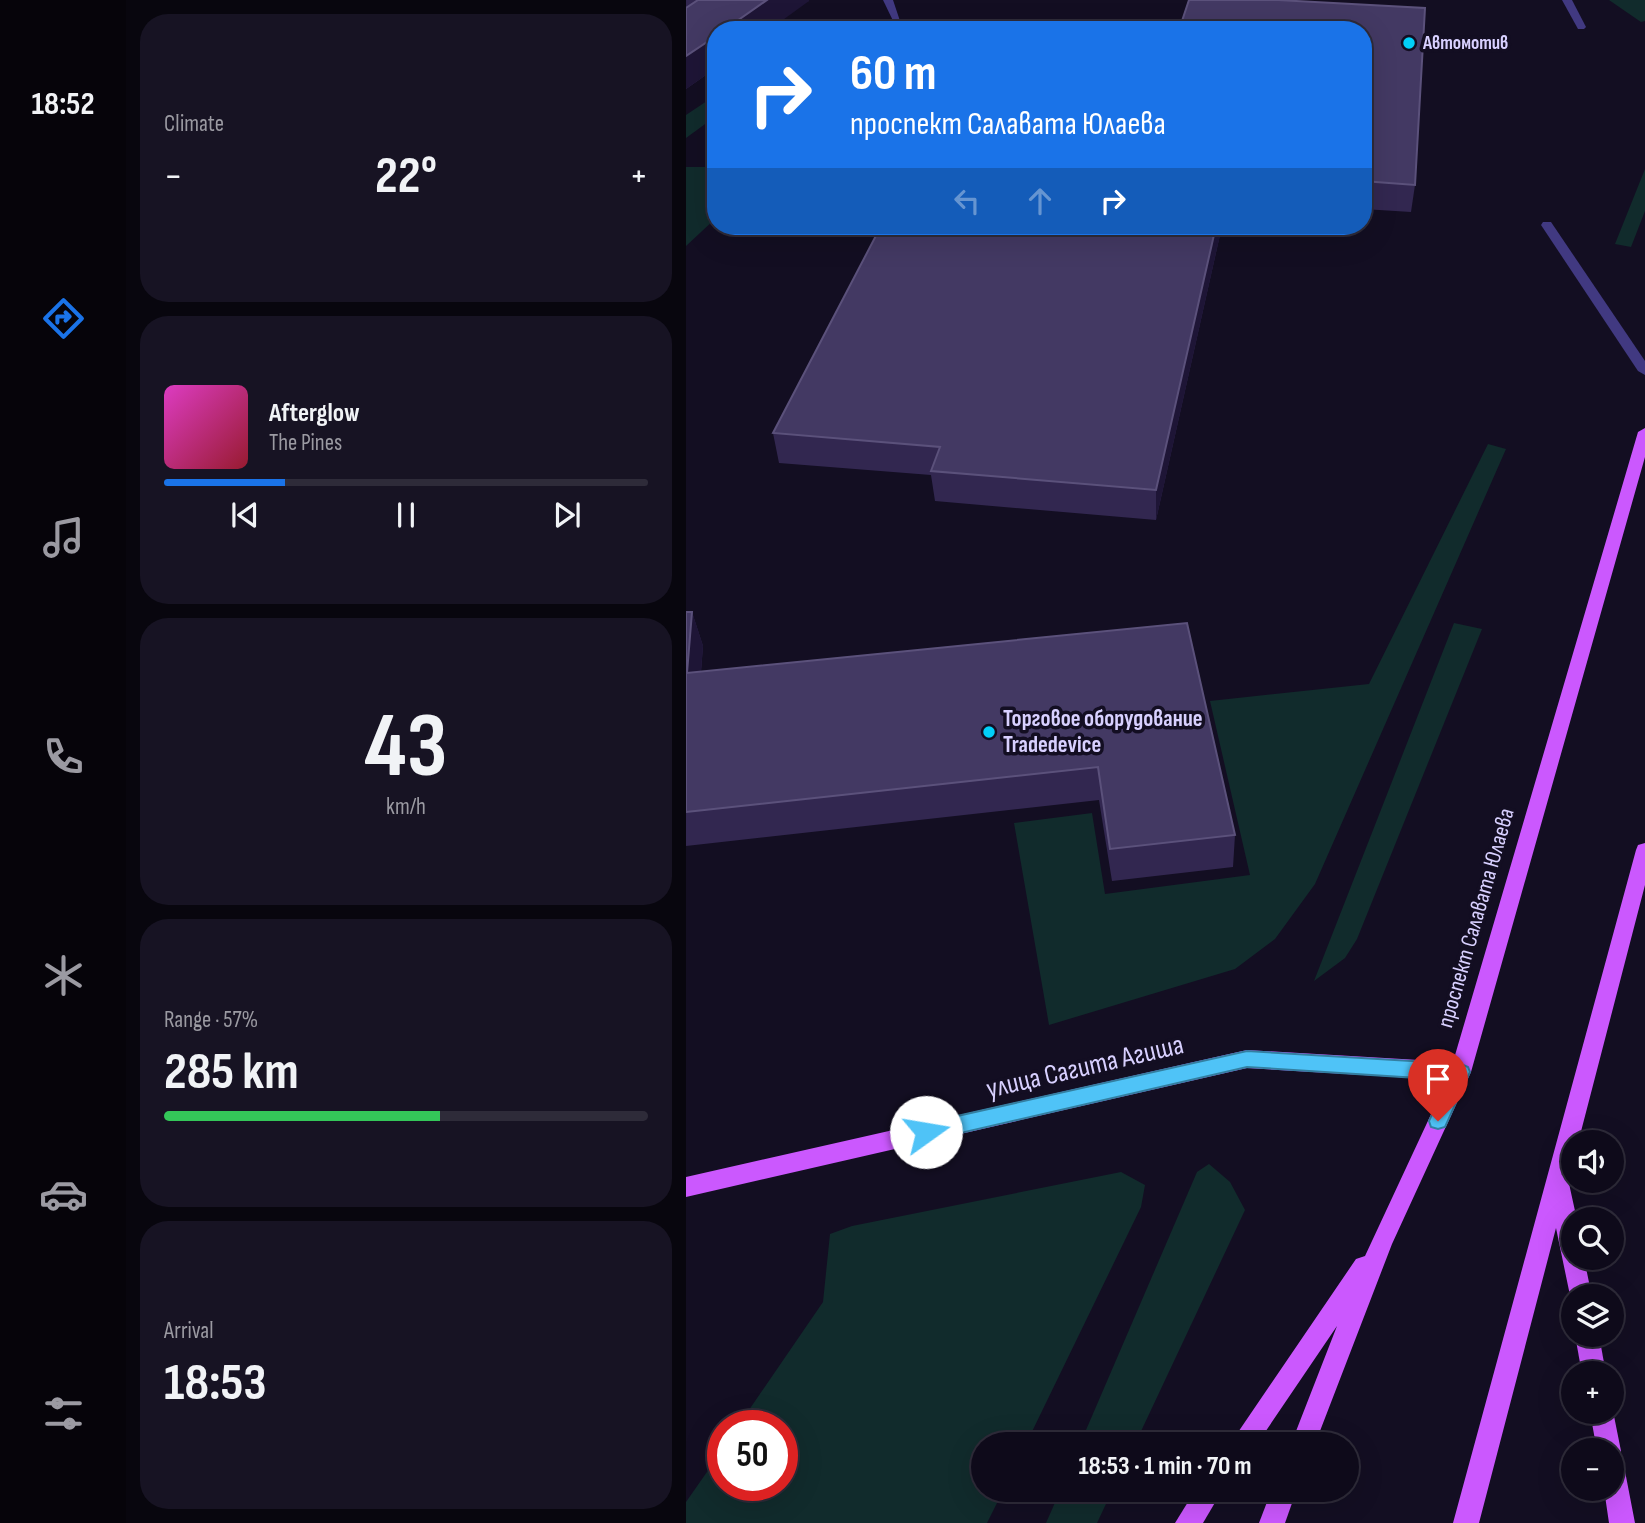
<!DOCTYPE html>
<html lang="en">
<head>
<meta charset="utf-8">
<style>
  :root { --surface:#0e0a1a; --page:#171323; --text:#f1f3f6; --muted:#9b9aa2; --line:#2e2b39; --accent:#1a73e8 }
  body { margin:0; font-family:"Sofia Sans Condensed",sans-serif; background:var(--page); color:var(--text); height:100vh; display:flex; flex-direction:column; font-size:26px; white-space:nowrap }
  * { box-sizing:border-box; margin:0 }
  p { font-size:23px; color:var(--muted) }
  .icon { flex:none; width:38px; height:38px; fill:none; stroke:currentColor; stroke-width:2; stroke-linecap:round; stroke-linejoin:round }
  .map { position:relative; flex:1; overflow:hidden }
  .side { display:flex; flex-direction:column; gap:14px; padding:14px; background:#08060e; width:560px }
  .side>* { flex:none }
  .banner { position:absolute; left:21px; top:21px; width:665px; height:214px; border-radius:28px; box-shadow:0 7px 28px #0002,0 0 0 2px var(--line); background:#1a73e8; color:#fff; overflow:hidden }
  .buttons { position:absolute; left:875px; top:1130px; display:grid; gap:14px }
  .buttons a { display:grid; place-items:center; width:63px; height:63px; border-radius:50%; background:var(--surface); box-shadow:0 7px 28px #0002,0 0 0 2px var(--line); font-size:35px }
  .speed { position:absolute; left:21px; top:1410px; display:flex; gap:14px; font-size:35px; font-weight:700; text-align:center }
  .speed>* { display:grid; place-content:center; width:91px; height:91px; border-radius:50%; background:var(--surface); box-shadow:0 7px 28px #0002,0 0 0 2px var(--line); line-height:1 }
  .speed .limit { border:10px solid #d22; background:#fff; color:#111 }
  .pin { position:absolute; display:grid; place-items:center; width:60px; height:60px; color:#fff; margin:-72px -30px; border-radius:50% 50% 50% 0; rotate:-45deg; box-shadow:0 0 7px #0007 }
  .pin .icon { rotate:45deg }
  .me { position:absolute; width:77px; margin:-38px; rotate:77deg; stroke-linejoin:round; filter:drop-shadow(0 0 5px #0008) }
  .turn { display:flex; align-items:center; gap:24px; height:147px; padding:0 28px; font-size:32px }
  .turn .icon { width:91px; height:91px; stroke-width:2.5 }
  .turn b { display:block; font-size:49px; line-height:60px }
  .lanes { display:flex; align-items:center; height:66px; padding:0 28px; background:#0003; justify-content:center; gap:35px; direction:ltr }
  .lanes .off { opacity:.35 }
  .big { font-size:52px; font-weight:700; line-height:1.1 }
  .side .card { flex:1; display:flex; flex-direction:column; justify-content:center; gap:10px; min-width:0; padding:0 24px; border-radius:28px; background:var(--page) }
  .side .dial { align-items:center; gap:0 }
  .dial b { font-size:91px; line-height:1 }
  .song { display:flex; align-items:center; gap:21px }
  .cover { width:84px; height:84px; border-radius:10px; background:linear-gradient(135deg,hsl(310 70% 55%),hsl(350 70% 35%)) }
  .played { height:7px; border-radius:4px; background:linear-gradient(90deg,var(--accent) 25%,var(--line) 25%) }
  .keys { display:flex; justify-content:space-around; direction:ltr }
  .heat { display:flex; justify-content:space-between; align-items:center; font-size:38px; direction:ltr }
  .charge { height:10px; border-radius:5px; background:linear-gradient(90deg,#34c759 57%,var(--line) 0) }
  .trip { position:absolute; left:285px; top:1432px; width:388px; height:70px; border-radius:35px; background:var(--surface); box-shadow:0 7px 28px #0002,0 0 0 2px var(--line); font-weight:700; line-height:70px; text-align:center }
  main { display:flex; flex:1; min-height:0 }
  .menu { display:flex; flex-direction:column; width:126px; justify-content:space-around; align-items:center; background:#06040a; color:var(--muted) }
  .menu .icon { width:49px; height:49px }
  .menu .active { color:var(--accent) }
  .menu b { font-size:32px; color:var(--text) }
  .map>svg:first-child { display:block }
  .green { fill:#112b2c }
  .lines { fill:none; stroke-linecap:round; stroke-linejoin:round }
  .minor { fill:#413981; fill-rule:evenodd }
  .major { fill:#cb58fe; fill-rule:evenodd }
  .wall { fill:#322750 }
  .shaded-wall { fill:#1e1536 }
  .building { fill:#433963; stroke:#5b517b; stroke-width:2 }
  .route { fill:#4fc3f7; stroke:#337fa1; stroke-width:2 }
  .poi-dot { fill:#02cff8; stroke:#130e22; stroke-width:2.5 }
  .labels { text-anchor:middle; dominant-baseline:central; stroke-width:7; stroke-linejoin:round; paint-order:stroke }
  .far-poi-label { font-size:19px; font-weight:bold; fill:#d8d0ff; stroke:#130e22; text-anchor:start }
  .poi-label { font-size:23px; font-weight:bold; fill:#d8d0ff; stroke:#130e22; text-anchor:start }
  .street-label { font-size:23px; fill:#d8d0ff; stroke:#130e22 }
  .near-street-label { font-size:28px; fill:#d8d0ff; stroke:#130e22 }
</style>
</head>
<body>
<main>
<nav class="menu">
<b>18:52</b>
<svg class="icon active" aria-label="directions" viewBox="0 0 24 24"><path d="M12 3l9 9-9 9-9-9zM9 14v-3h6M13 9l2 2-2 2"/></svg>
<svg class="icon" aria-label="music" viewBox="0 0 24 24"><path d="M9 18V5l10-2v13"/><circle cx="6" cy="18" r="3"/><circle cx="16" cy="16" r="3"/></svg>
<svg class="icon" aria-label="phone" viewBox="0 0 24 24"><path d="M5 4h4l2 5-3 2q2 4 5 5l2-3 5 2v4C11 20 4 13 5 4z"/></svg>
<svg class="icon" aria-label="climate" viewBox="0 0 24 24"><path d="M12 3v18M4 7l16 10M4 17L20 7"/></svg>
<svg class="icon" aria-label="car" viewBox="0 0 24 24"><path d="M5 17H2v-5l4-1 3-4h7l3 4 3 1v5h-3M9 17h6M6 11h13"/><circle cx="7" cy="17" r="2"/><circle cx="17" cy="17" r="2"/></svg>
<svg class="icon" aria-label="filters" viewBox="0 0 24 24"><path d="M4 7h16M4 17h16"/><circle cx="9" cy="7" r="2"/><circle cx="15" cy="17" r="2"/></svg>
</nav>
<section class="side">
<div class="card"><p>Climate</p>
<div class="heat"><a>−</a><b class="big">22°</b><a>+</a></div>
</div>
<div class="card">
<div class="song"><i class="cover"></i><div><b>Afterglow</b><p>The Pines</p></div></div>
<div class="played"></div>
<div class="keys"><svg class="icon" aria-label="previous" viewBox="0 0 24 24"><path d="M18 5L8 12l10 7zM5 5v14"/></svg><svg class="icon" aria-label="pause" viewBox="0 0 24 24"><path d="M8 5v14M16 5v14"/></svg><svg class="icon" aria-label="next" viewBox="0 0 24 24"><path d="M6 5l10 7-10 7zM19 5v14"/></svg></div>
</div>
<div class="card dial"><b>43</b><p>km/h</p></div>
<div class="card"><p>Range · 57%</p><b class="big">285 km</b><div class="charge"></div></div>
<div class="card"><p>Arrival</p><b class="big">18:53</b></div>
</section>
<div class="map">
<svg width="959" height="1523" viewBox="0 0 959 1523">
  <rect width="100%" height="100%" fill="#130e22"/>
  <!-- green -->
  <g class="green">
    <path d="M 923,0 L 959,0 L 959,21 L 955,22 Z"/>
    <path d="M 30,95 L 30,116 L 0,138 L 0,115 Z"/>
    <path d="M 0,167 L 30,167 L 30,218 L 0,246 Z"/>
    <path d="M 959,169 L 959,211 L 945,247 L 929,244 Z"/>
    <path d="M 802,444 L 820,449 L 629,884 L 589,939 L 549,969 L 363,1025 L 328,823 L 406,813 L 419,894 L 564,875 L 524,701 L 683,684 Z"/>
    <path d="M 768,623 L 796,629 L 671,939 L 659,958 L 628,981 Z"/>
    <path d="M 523,1164 L 544,1182 L 559,1210 L 449,1444 L 394,1444 L 511,1172 Z"/>
    <path d="M 435,1172 L 459,1185 L 455,1207 L 340,1444 L 298,1444 L 298,1489 L 318,1489 L 301,1523 L 0,1523 L 0,1502 L 37,1449 L 37,1486 L 96,1486 L 96,1426 L 52,1426 L 137,1302 L 144,1234 L 166,1226 Z"/>
    <path d="M 375,1489 L 427,1489 L 411,1523 L 360,1523 Z"/>
  </g>
  <g class="lines">
    <!-- minor -->
    <g class="minor">
      <path d="M 197,0 L 207,0 L 216,27 L 210,27 Z"/>
      <path d="M 876,0 L 886,0 L 900,27 L 898,29 L 892,29 Z"/>
      <path d="M 857,222 L 865,222 L 959,361 L 959,375 L 952,371 L 855,225 Z"/>
    </g>
    <!-- major -->
    <g class="major">
      <path d="M 959,428 L 959,457 L 785,1072 L 706,1244 L 629,1444 L 605,1444 L 651,1326 L 571,1444 L 544,1444 L 670,1259 L 679,1256 L 761,1080 L 561,1068 L 0,1197 L 0,1177 L 561,1050 L 767,1062 L 952,432 Z"/>
      <path d="M 959,843 L 959,885 L 892,1143 L 887,1143 L 887,1161 L 882,1179 L 891,1220 L 887,1220 L 887,1258 L 898,1258 L 906,1297 L 887,1297 L 886,1305 L 870,1228 L 793,1523 L 767,1523 L 950,850 L 952,845 Z"/>
      <path d="M 889,1335 L 913,1335 L 920,1374 L 896,1374 Z"/>
      <path d="M 926,1406 L 935,1451 L 933,1456 L 938,1466 L 949,1523 L 923,1523 L 918,1489 L 926,1489 L 926,1451 L 911,1451 L 904,1412 L 926,1412 Z"/>
      <path d="M 510,1489 L 537,1489 L 517,1523 L 489,1523 Z"/>
      <path d="M 586,1489 L 611,1489 L 599,1523 L 573,1523 Z"/>
    </g>
  </g>
  <!-- wall -->
  <g class="wall">
    <path d="M 0,0 L 123,0 L 123,1 L 30,30 L 30,68 L 0,89 Z"/>
    <path d="M 677,30 L 729,185 L 725,212 L 677,209 Z"/>
    <path d="M 195,226 L 536,226 L 470,520 L 249,501 L 245,475 L 93,463 L 87,433 Z"/>
    <path d="M 0,612 L 6,612 L 17,646 L 15,672 L 501,623 L 549,835 L 547,867 L 426,881 L 413,800 L 0,846 Z"/>
  </g>
  <!-- shaded-wall -->
  <g class="shaded-wall">
    <path d="M 81,0 L 123,0 L 123,1 L 83,30 L 38,30 Z"/>
    <path d="M 30,36 L 30,68 L 0,89 L 0,56 Z"/>
    <path d="M 530,226 L 536,226 L 470,520 L 470,490 Z"/>
    <path d="M 6,612 L 17,646 L 12,707 L 1,673 Z"/>
  </g>
  <!-- building -->
  <g class="building">
    <path d="M 12,0 L 81,0 L 38,30 L 30,30 L 30,36 L 0,56 L 0,8 Z"/>
    <path d="M 503,0 L 592,0 L 739,8 L 729,185 L 677,181 L 677,30 L 493,30 Z"/>
    <path d="M 195,226 L 530,226 L 470,490 L 245,471 L 254,447 L 87,433 Z"/>
    <path d="M 0,612 L 6,612 L 1,673 L 501,623 L 549,835 L 424,849 L 412,767 L 0,812 Z"/>
  </g>
  <!-- route -->
  <path class="route" d="M 561,1051 L 775,1064 L 782,1067 L 784,1072 L 759,1127 L 752,1129 L 745,1127 L 743,1121 L 762,1080 L 561,1067 L 240,1141 L 234,1138 L 231,1132 L 234,1126 L 240,1123 Z"/>
  <!-- markers -->
  <g class="poi-dot">
    <circle cx="723" cy="43" r="7"/>
    <circle cx="303" cy="732" r="7"/>
  </g>
  <g class="labels">
    <!-- far-poi labels -->
    <g class="far-poi-label">
      <text x="737" y="43">Автомотив</text>
    </g>
    <!-- poi labels -->
    <g class="poi-label">
      <text x="317" y="719">Торговое оборудование<tspan x="317" dy="26">Tradedevice</tspan></text>
    </g>
    <!-- street labels -->
    <g class="street-label">
      <text transform="translate(790 918) rotate(-74)">проспект Салавата Юлаева</text>
    </g>
    <!-- near-street labels -->
    <g class="near-street-label">
      <text transform="translate(399 1067) rotate(-13)">улица Сагита Агиша</text>
    </g>
  </g>
</svg>
<div class="buttons">
<a><svg class="icon" aria-label="sound" viewBox="0 0 24 24"><path d="M4 9h4l5-4v14l-5-4H4zM17 9q2 3 0 6"/></svg></a>
<a><svg class="icon" aria-label="search" viewBox="0 0 24 24"><circle cx="10" cy="10" r="6"/><path d="M15 15l6 6"/></svg></a>
<a><svg class="icon" aria-label="layers" viewBox="0 0 24 24"><path d="M12 4l9 5-9 5-9-5zM3 14l9 5 9-5"/></svg></a>
<a>+</a>
<a>−</a>
</div>
<div class="speed"><div class="limit">50</div></div>
<div class="pin" style="left:752px;top:1121px;background:#d93025"><svg class="icon" aria-label="arrive" viewBox="0 0 24 24"><path d="M6 21V4h12l-3 4 3 4H6"/></svg></div>
<svg class="me" style="left:240px;top:1132px" viewBox="-20 -20 40 40"><circle r="19" fill="#fff"/><path d="M0-13L10 11 0 6-10 11z" fill="#4fc3f7"/></svg>
<div class="trip">18:53 · 1 min · 70 m</div>
<div class="banner">
<div class="turn"><svg class="icon" aria-label="right" viewBox="0 0 24 24"><path d="M7 20v-9h11M14 6l5 5-5 5"/></svg><div><b>60 m</b>проспект Салавата Юлаева</div></div>
<div class="lanes"><svg class="icon off" aria-label="left" viewBox="0 0 24 24"><path d="M17 20v-9H6M10 6l-5 5 5 5"/></svg><svg class="icon off" aria-label="ahead" viewBox="0 0 24 24"><path d="M12 20V5M6 11l6-6 6 6"/></svg><svg class="icon" aria-label="right" viewBox="0 0 24 24"><path d="M7 20v-9h11M14 6l5 5-5 5"/></svg></div>
</div>
</div>
</main>
</body>
</html>
